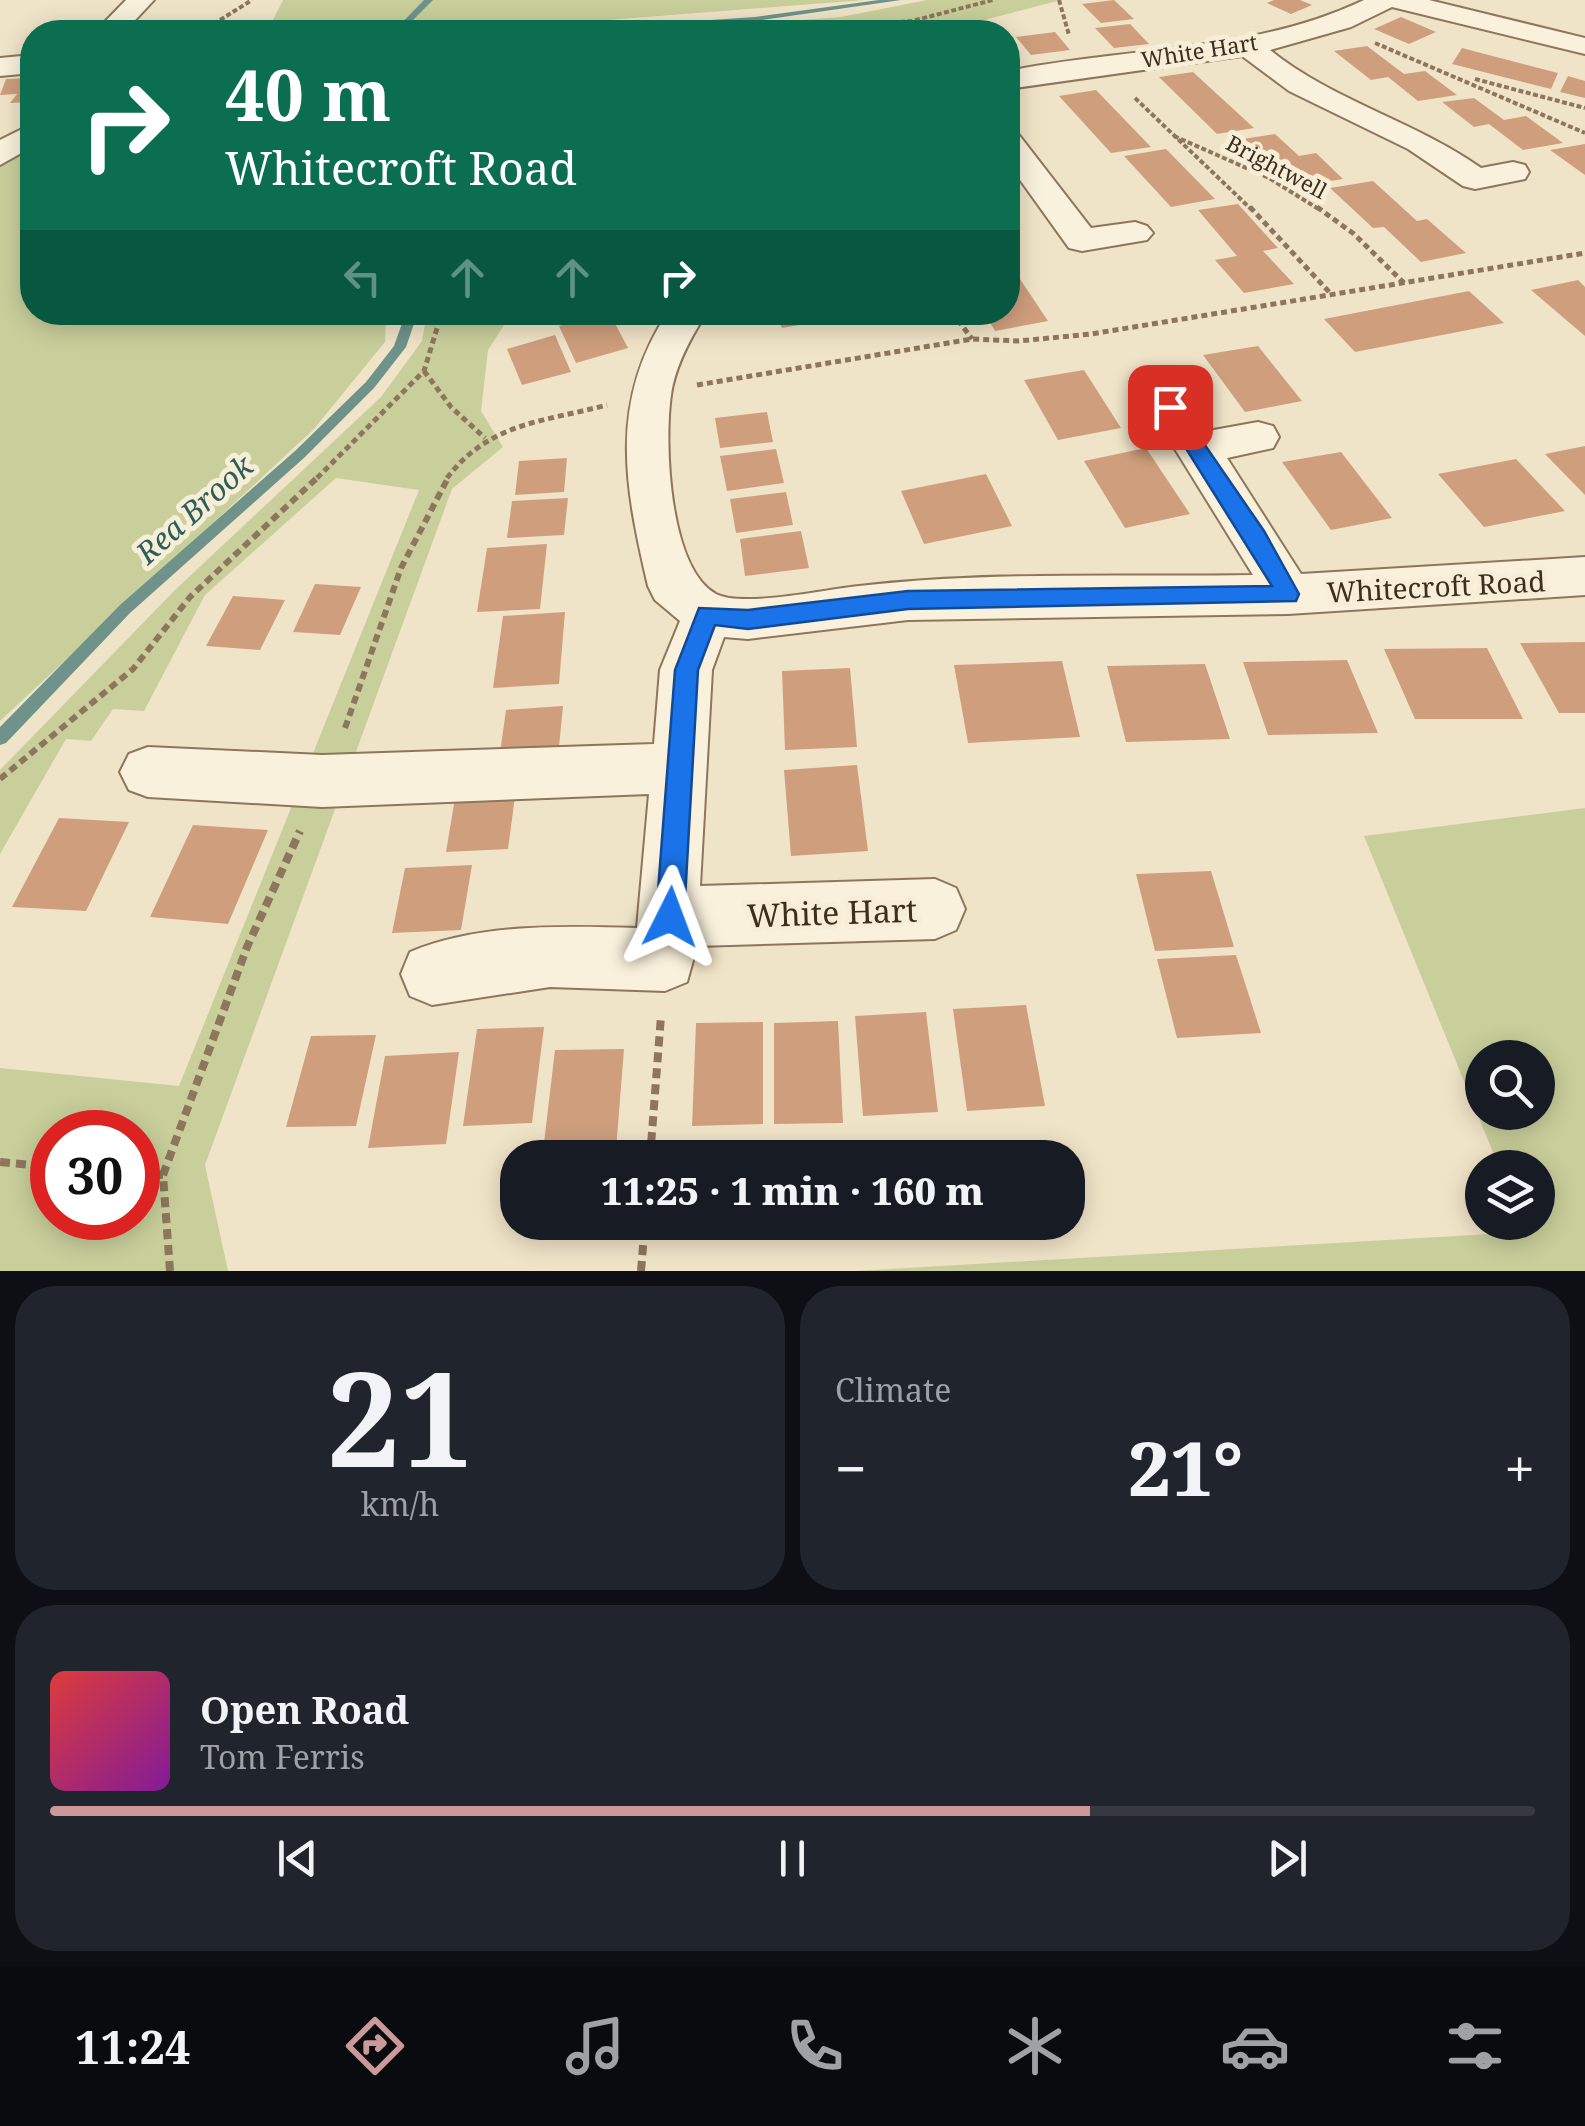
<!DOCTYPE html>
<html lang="en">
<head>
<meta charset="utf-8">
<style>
  :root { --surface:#171b24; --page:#20242c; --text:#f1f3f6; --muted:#9ea1a6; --line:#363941; --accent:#cc999b }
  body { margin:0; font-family:"Noto Serif",serif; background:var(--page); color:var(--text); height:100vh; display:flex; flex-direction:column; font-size:38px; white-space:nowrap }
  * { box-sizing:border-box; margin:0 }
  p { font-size:32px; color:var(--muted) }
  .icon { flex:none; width:55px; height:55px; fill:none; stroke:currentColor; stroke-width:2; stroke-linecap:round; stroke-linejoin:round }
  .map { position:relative; height:1271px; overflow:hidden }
  .drawer { display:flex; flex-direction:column; gap:15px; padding:15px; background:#0d0f14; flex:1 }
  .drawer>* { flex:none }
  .banner { position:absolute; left:20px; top:20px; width:1000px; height:305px; border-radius:40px; box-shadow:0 5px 25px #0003; background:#0b6e4f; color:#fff; overflow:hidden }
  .fabs { position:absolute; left:1465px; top:1040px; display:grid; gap:20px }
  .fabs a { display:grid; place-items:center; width:90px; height:90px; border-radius:50%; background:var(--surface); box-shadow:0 5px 25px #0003; font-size:50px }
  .speed { position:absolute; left:30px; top:1110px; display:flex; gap:20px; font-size:50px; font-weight:700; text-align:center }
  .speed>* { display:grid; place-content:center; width:130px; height:130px; border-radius:50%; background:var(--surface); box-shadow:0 5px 25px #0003; line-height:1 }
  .speed .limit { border:15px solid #d22; background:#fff; color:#111 }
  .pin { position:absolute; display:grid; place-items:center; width:85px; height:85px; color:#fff; margin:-42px; border-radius:20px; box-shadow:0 5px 15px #0006 }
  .me { position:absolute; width:110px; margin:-55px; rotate:3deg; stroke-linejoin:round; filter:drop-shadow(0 0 8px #0008) }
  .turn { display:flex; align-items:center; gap:35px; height:210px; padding:0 40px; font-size:45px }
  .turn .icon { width:130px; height:130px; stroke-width:2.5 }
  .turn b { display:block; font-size:70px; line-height:85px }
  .lanes { display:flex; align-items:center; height:95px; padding:0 40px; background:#0003; justify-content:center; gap:50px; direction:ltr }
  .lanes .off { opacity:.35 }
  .big { font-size:75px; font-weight:800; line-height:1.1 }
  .drawer .card { flex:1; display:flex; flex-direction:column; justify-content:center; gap:15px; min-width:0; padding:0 35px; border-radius:40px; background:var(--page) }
  .drawer .dial { align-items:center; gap:0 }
  .dial b { font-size:130px; line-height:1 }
  .song { display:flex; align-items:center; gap:30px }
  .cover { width:120px; height:120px; border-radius:15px; background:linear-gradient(135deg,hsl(0 70% 55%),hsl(290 70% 35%)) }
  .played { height:10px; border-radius:5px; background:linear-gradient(90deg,var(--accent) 70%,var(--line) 70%) }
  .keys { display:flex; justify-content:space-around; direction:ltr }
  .heat { display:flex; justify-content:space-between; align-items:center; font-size:55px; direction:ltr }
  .drawer .tiles { flex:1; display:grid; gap:15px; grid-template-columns:1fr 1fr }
  .card:last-child { grid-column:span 2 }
  .trip { position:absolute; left:500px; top:1140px; width:585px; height:100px; border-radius:40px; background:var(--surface); box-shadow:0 5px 25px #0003; font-weight:800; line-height:100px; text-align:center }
  .tabs { display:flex; height:160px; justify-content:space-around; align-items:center; background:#090b0e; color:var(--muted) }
  .tabs .icon { width:70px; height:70px }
  .tabs .current { color:var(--accent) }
  .tabs b { font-size:45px; color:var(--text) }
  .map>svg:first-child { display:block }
  .green { fill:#c9cf9b; fill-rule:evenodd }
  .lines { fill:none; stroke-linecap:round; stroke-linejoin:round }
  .stream { fill:#6f938a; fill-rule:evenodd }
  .building { fill:#cf9f7d }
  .minor-casing { stroke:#8d765c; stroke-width:4 }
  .path-far3 { stroke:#8d765c; stroke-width:4; stroke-dasharray:5 2.5; stroke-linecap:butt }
  .path-far2 { stroke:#8d765c; stroke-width:5; stroke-dasharray:6 4; stroke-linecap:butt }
  .path-far1 { stroke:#8d765c; stroke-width:6; stroke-dasharray:8 5; stroke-linecap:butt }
  .path { stroke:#8d765c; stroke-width:8; stroke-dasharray:10 6; stroke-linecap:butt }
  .minor { fill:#faf1dc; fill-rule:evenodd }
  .route { fill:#1a73e8; stroke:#114b97; stroke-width:2.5 }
  .labels { text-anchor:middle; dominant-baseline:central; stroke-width:10; stroke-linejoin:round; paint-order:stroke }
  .far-street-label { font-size:22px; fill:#3d2e20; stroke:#f7eed8 }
  .street-label { font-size:28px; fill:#3d2e20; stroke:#f7eed8 }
  .water-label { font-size:30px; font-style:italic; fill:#2f5d5a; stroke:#f7eed8 }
  .near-street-label { font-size:32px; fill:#3d2e20; stroke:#f7eed8 }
</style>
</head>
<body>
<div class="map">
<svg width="1585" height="1271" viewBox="0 0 1585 1271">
  <rect width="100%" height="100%" fill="#f0e4c8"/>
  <!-- green -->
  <g class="green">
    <path d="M 283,0 L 865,0 L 452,32 L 267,32 Z"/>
    <path d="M 927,0 L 1061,0 L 938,32 L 636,32 L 841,17 Z"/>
    <path d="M 32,141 L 32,312 L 381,313 L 386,318 L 385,342 L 314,429 L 0,721 L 0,162 Z"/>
    <path d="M 427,313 L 512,313 L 488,350 L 481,411 L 503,447 L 452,489 L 205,1165 L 228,1271 L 0,1271 L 0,1068 L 179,1086 L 419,490 L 336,478 L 205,595 L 144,711 L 113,709 L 91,741 L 66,739 L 0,854 L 0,770 L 175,590 L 381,397 L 422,341 ZM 52,1132 L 138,1132 L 138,1218 L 52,1218 Z"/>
    <path d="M 1585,808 L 1585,1271 L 855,1271 L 1525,1232 L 1522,1223 L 1538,1222 L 1538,1168 L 1499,1167 L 1364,836 ZM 1482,1058 L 1538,1058 L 1538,1112 L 1482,1112 Z"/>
  </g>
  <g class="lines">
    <!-- stream -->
    <g class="stream">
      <path d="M 424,0 L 433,0 L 401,32 L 393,32 Z"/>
      <path d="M 879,0 L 901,0 L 755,21 L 593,32 L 560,32 L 564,30 L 755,17 Z"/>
      <path d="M 406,312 L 418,312 L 406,347 L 374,388 L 305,457 L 130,613 L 6,743 L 0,745 L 0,727 L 120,605 L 295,451 L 366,382 L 394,346 Z"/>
    </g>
  </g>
  <!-- building -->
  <g class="building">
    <path d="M 1114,0 L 1134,19 L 1101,23 L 1082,4 Z"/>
    <path d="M 1274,0 L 1300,0 L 1312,5 L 1291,14 L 1267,3 Z"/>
    <path d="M 1401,17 L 1436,32 L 1409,44 L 1374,29 Z"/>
    <path d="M 1130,24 L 1149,44 L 1114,48 L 1095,28 Z"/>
    <path d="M 1055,32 L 1070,50 L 1031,55 L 1016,37 Z"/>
    <path d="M 1367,46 L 1404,74 L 1425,71 L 1457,95 L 1418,101 L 1388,77 L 1371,80 L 1334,51 Z"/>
    <path d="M 1462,48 L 1558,73 L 1551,89 L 1452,64 Z"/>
    <path d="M 1193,72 L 1254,128 L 1217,134 L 1159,77 Z"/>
    <path d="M 1568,76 L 1585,81 L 1585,98 L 1560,92 Z"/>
    <path d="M 32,78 L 32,102 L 10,103 L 17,94 L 0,95 L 6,79 Z"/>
    <path d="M 1096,90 L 1151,147 L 1111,153 L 1059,96 Z"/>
    <path d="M 1474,98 L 1504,120 L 1526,116 L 1563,143 L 1523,150 L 1489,124 L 1474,127 L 1442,102 Z"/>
    <path d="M 1275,134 L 1299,156 L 1316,153 L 1343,179 L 1305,185 L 1278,159 L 1259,162 L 1236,140 Z"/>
    <path d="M 1585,144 L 1585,175 L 1550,150 Z"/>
    <path d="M 1166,149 L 1215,199 L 1171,207 L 1124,156 Z"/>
    <path d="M 1373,181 L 1417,221 L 1427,219 L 1466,253 L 1421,262 L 1384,227 L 1373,228 L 1330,188 Z"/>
    <path d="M 1238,204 L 1278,248 L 1263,251 L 1294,284 L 1244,293 L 1215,260 L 1237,256 L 1198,210 Z"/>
    <path d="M 1014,270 L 1048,321 L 995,331 L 984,312 L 1008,312 L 1008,271 Z"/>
    <path d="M 1578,280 L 1585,287 L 1585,336 L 1531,290 Z"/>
    <path d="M 1469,291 L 1504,323 L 1355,352 L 1324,319 Z"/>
    <path d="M 609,312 L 628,348 L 576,363 L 559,326 Z"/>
    <path d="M 775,312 L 812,312 L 817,322 L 782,328 Z"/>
    <path d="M 821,312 L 862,312 L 864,317 L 826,323 Z"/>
    <path d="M 555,335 L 571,372 L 522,385 L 507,349 Z"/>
    <path d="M 1258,346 L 1302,401 L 1245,412 L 1203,355 Z"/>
    <path d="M 1084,370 L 1121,428 L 1058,440 L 1024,380 Z"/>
    <path d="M 767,412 L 773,442 L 720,448 L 715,418 Z"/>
    <path d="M 1585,446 L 1585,495 L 1545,454 Z"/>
    <path d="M 1146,448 L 1190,514 L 1125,528 L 1084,461 Z"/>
    <path d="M 776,449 L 784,483 L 727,491 L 720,456 Z"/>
    <path d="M 1341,452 L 1392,518 L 1331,530 L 1282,462 Z"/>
    <path d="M 567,458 L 564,492 L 515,495 L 519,461 Z"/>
    <path d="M 1516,459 L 1565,511 L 1484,527 L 1438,474 Z"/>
    <path d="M 986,474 L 1012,526 L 924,544 L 901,491 Z"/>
    <path d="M 786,492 L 793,525 L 736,533 L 730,499 Z"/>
    <path d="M 568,498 L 564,535 L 507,538 L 512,501 Z"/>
    <path d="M 801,531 L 809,568 L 745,576 L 740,539 Z"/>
    <path d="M 547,544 L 540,609 L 477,612 L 487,548 Z"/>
    <path d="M 315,584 L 361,587 L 340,635 L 293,632 Z"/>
    <path d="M 233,596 L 285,600 L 260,650 L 206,646 Z"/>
    <path d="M 565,612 L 559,684 L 493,688 L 503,616 Z"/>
    <path d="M 1585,642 L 1585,713 L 1559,713 L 1520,643 Z"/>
    <path d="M 1487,648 L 1523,719 L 1415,719 L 1384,649 Z"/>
    <path d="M 1347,660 L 1378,733 L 1268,735 L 1243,662 Z"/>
    <path d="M 1062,661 L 1080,737 L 968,743 L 954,665 Z"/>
    <path d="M 1205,664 L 1230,739 L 1126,742 L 1107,666 Z"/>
    <path d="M 850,668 L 857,747 L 785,750 L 782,671 Z"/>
    <path d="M 563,706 L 558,757 L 499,760 L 506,710 Z"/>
    <path d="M 857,765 L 868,851 L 791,856 L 784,770 Z"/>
    <path d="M 516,789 L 508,849 L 446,852 L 456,792 Z"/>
    <path d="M 59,818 L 129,822 L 86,911 L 12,907 Z"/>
    <path d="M 193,825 L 268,830 L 228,924 L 150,917 Z"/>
    <path d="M 472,865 L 461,930 L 392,933 L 405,868 Z"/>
    <path d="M 1211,871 L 1234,947 L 1155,951 L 1136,874 Z"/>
    <path d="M 1236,955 L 1261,1033 L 1177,1038 L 1157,959 Z"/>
    <path d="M 1026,1005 L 1045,1106 L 967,1111 L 953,1009 Z"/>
    <path d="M 926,1012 L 938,1112 L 863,1116 L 855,1016 Z"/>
    <path d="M 838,1021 L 843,1123 L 774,1124 L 774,1023 Z"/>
    <path d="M 763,1022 L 763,1124 L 692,1126 L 696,1023 Z"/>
    <path d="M 544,1027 L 532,1123 L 463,1126 L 477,1029 Z"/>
    <path d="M 376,1035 L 356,1126 L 286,1127 L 311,1036 Z"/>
    <path d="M 624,1049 L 616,1150 L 543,1151 L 555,1050 Z"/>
    <path d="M 459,1052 L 446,1144 L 368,1148 L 385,1056 Z"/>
  </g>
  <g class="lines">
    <!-- minor casing -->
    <g class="minor-casing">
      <g id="minor">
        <path d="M 126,0 L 154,0 L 124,32 L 95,32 Z"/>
        <path d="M 1364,0 L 1429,0 L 1585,38 L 1585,54 L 1392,7 L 1351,27 L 1270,50 C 1333,101 1415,121 1481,168 L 1513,162 L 1525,165 L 1529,172 L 1525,179 L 1475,189 L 1463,186 L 1408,149 L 1289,91 L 1242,56 L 1008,89 L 1008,71 C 1127,47 1253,53 1364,0 Z"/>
        <path d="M 32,55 L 32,73 L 0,76 L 0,58 Z"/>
        <path d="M 32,124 L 32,147 L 0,165 L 0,140 Z"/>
        <path d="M 1008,132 L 1019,135 L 1091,228 L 1135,222 L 1147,226 L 1153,233 L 1147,240 L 1082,251 L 1069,248 L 1008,163 Z"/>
        <path d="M 668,312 L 707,312 C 691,337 675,366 671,395 C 664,444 669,568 716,594 C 743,608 827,589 859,586 C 989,571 1122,577 1253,575 L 1149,407 L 1155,397 C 1185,388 1193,408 1208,431 L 1258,422 L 1273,426 L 1279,437 L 1273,448 L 1227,458 L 1301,574 L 1585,557 L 1585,595 L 1288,614 L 908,620 L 748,639 L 724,637 L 712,670 L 700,886 L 935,879 L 956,888 L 965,909 L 956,930 L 935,939 L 697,946 L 687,982 L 665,991 L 550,987 L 432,1005 L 410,996 L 401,974 L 410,952 C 480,923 563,926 637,928 L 649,794 L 322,807 L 148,797 L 129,790 L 120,772 L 129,754 L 148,747 L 322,755 L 654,744 L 660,670 L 680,621 L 655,600 L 648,586 C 625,488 608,402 668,312 Z"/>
      </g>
    </g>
    <!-- path-far3 -->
    <g class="path-far3">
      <path d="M 1059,0 L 1069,35"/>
      <path d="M 201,32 L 252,0"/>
      <path d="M 659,32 L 665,31"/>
      <path d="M 773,32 L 912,21 L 993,0"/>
      <path d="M 1375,43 L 1585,133"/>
      <path d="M 1475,79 L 1585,108"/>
      <path d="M 1135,98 L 1252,210"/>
      <path d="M 1174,136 L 1269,178 L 1320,210"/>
    </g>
    <!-- path-far2 -->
    <g class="path-far2">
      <path d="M 1250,207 L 1331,294"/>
      <path d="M 1317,207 L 1354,234 L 1404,283"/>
      <path d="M 952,312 L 972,339"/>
      <path d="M 424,371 L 451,407 L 485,438"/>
      <path d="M 697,385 L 972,339 L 1019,341 L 1091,334 L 1585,253"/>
      <path d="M 317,478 L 424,371 L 442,312"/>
      <path d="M 447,478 C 490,422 543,422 607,405"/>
    </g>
    <!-- path-far1 -->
    <g class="path-far1">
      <path d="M 345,728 L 401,568 L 449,476"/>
      <path d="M 0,779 L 133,669 L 190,597 L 319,476"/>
    </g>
    <!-- path -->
    <g class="path">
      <path d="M 650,1158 L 661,1016"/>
      <path d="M 0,1162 L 52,1167"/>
      <path d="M 138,1173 L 163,1175"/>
      <path d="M 170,1271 L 163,1175 L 247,947 L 300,831"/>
      <path d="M 641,1271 L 645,1222"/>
    </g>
    <!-- minor -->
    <use href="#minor" class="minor"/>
  </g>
  <!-- route -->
  <path class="route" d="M 1170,401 L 1176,403 L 1264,531 L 1299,594 L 1296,601 L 908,609 L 748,629 L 715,625 L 698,670 L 684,917 L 680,926 L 670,930 L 660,926 L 656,917 L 675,670 L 699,608 L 748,610 L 908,591 L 1272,586 L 1160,407 Z"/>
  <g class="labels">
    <!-- far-street labels -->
    <g class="far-street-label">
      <text transform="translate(1199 50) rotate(-9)">White Hart</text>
      <text transform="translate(1277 166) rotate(28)">Brightwell</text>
    </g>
    <!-- street labels -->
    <g class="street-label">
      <text transform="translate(1436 586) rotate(-3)">Whitecroft Road</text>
    </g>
    <!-- water labels -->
    <g class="water-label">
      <text transform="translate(194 509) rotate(-42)">Rea Brook</text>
    </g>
    <!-- near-street labels -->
    <g class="near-street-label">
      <text transform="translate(832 912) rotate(-2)">White Hart</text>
    </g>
  </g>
</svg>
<div class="fabs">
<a><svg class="icon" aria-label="search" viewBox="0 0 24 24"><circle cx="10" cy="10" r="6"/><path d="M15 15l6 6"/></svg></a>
<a><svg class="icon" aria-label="layers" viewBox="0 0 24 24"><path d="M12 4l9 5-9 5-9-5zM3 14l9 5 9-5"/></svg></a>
</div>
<div class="speed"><div class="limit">30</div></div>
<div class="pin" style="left:1170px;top:407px;background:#d93025"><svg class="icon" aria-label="arrive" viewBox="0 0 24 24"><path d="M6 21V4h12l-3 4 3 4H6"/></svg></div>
<svg class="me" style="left:670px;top:917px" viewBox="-20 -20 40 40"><path d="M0-17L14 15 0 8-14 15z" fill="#1a73e8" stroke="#fff" stroke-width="4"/></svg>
<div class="trip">11:25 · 1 min · 160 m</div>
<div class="banner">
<div class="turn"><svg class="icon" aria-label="right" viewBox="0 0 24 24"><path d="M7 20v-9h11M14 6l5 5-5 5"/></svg><div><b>40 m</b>Whitecroft Road</div></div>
<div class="lanes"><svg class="icon off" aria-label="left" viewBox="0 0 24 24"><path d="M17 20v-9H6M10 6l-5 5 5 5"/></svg><svg class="icon off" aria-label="ahead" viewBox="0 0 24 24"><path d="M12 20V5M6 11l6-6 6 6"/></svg><svg class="icon off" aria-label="ahead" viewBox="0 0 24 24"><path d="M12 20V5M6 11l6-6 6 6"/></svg><svg class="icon" aria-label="right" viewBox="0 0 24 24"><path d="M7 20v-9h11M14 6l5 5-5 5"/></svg></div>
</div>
</div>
<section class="drawer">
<div class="tiles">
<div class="card dial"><b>21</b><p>km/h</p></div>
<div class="card"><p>Climate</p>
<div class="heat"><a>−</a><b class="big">21°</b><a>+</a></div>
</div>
<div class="card">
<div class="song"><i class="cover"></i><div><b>Open Road</b><p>Tom Ferris</p></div></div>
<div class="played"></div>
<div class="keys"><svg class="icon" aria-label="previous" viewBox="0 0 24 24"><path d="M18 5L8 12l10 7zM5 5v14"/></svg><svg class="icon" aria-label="pause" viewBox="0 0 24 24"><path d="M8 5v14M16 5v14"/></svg><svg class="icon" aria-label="next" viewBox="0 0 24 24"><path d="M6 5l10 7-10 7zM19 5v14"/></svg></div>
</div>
</div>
</section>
<nav class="tabs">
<b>11:24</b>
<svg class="icon current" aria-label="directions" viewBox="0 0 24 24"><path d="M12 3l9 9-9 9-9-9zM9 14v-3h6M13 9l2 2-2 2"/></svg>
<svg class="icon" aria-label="music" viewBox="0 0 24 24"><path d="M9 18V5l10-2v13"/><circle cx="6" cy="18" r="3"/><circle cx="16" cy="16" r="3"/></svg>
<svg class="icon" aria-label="phone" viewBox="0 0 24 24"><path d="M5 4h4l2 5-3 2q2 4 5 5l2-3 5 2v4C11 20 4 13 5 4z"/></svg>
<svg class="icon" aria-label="climate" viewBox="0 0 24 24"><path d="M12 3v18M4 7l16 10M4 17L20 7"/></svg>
<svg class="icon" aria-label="car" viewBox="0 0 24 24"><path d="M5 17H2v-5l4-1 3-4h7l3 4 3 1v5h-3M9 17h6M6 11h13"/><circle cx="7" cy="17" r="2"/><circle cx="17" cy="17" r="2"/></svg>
<svg class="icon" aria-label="filters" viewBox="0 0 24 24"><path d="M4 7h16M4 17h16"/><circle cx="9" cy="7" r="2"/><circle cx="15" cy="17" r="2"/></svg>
</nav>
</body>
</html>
